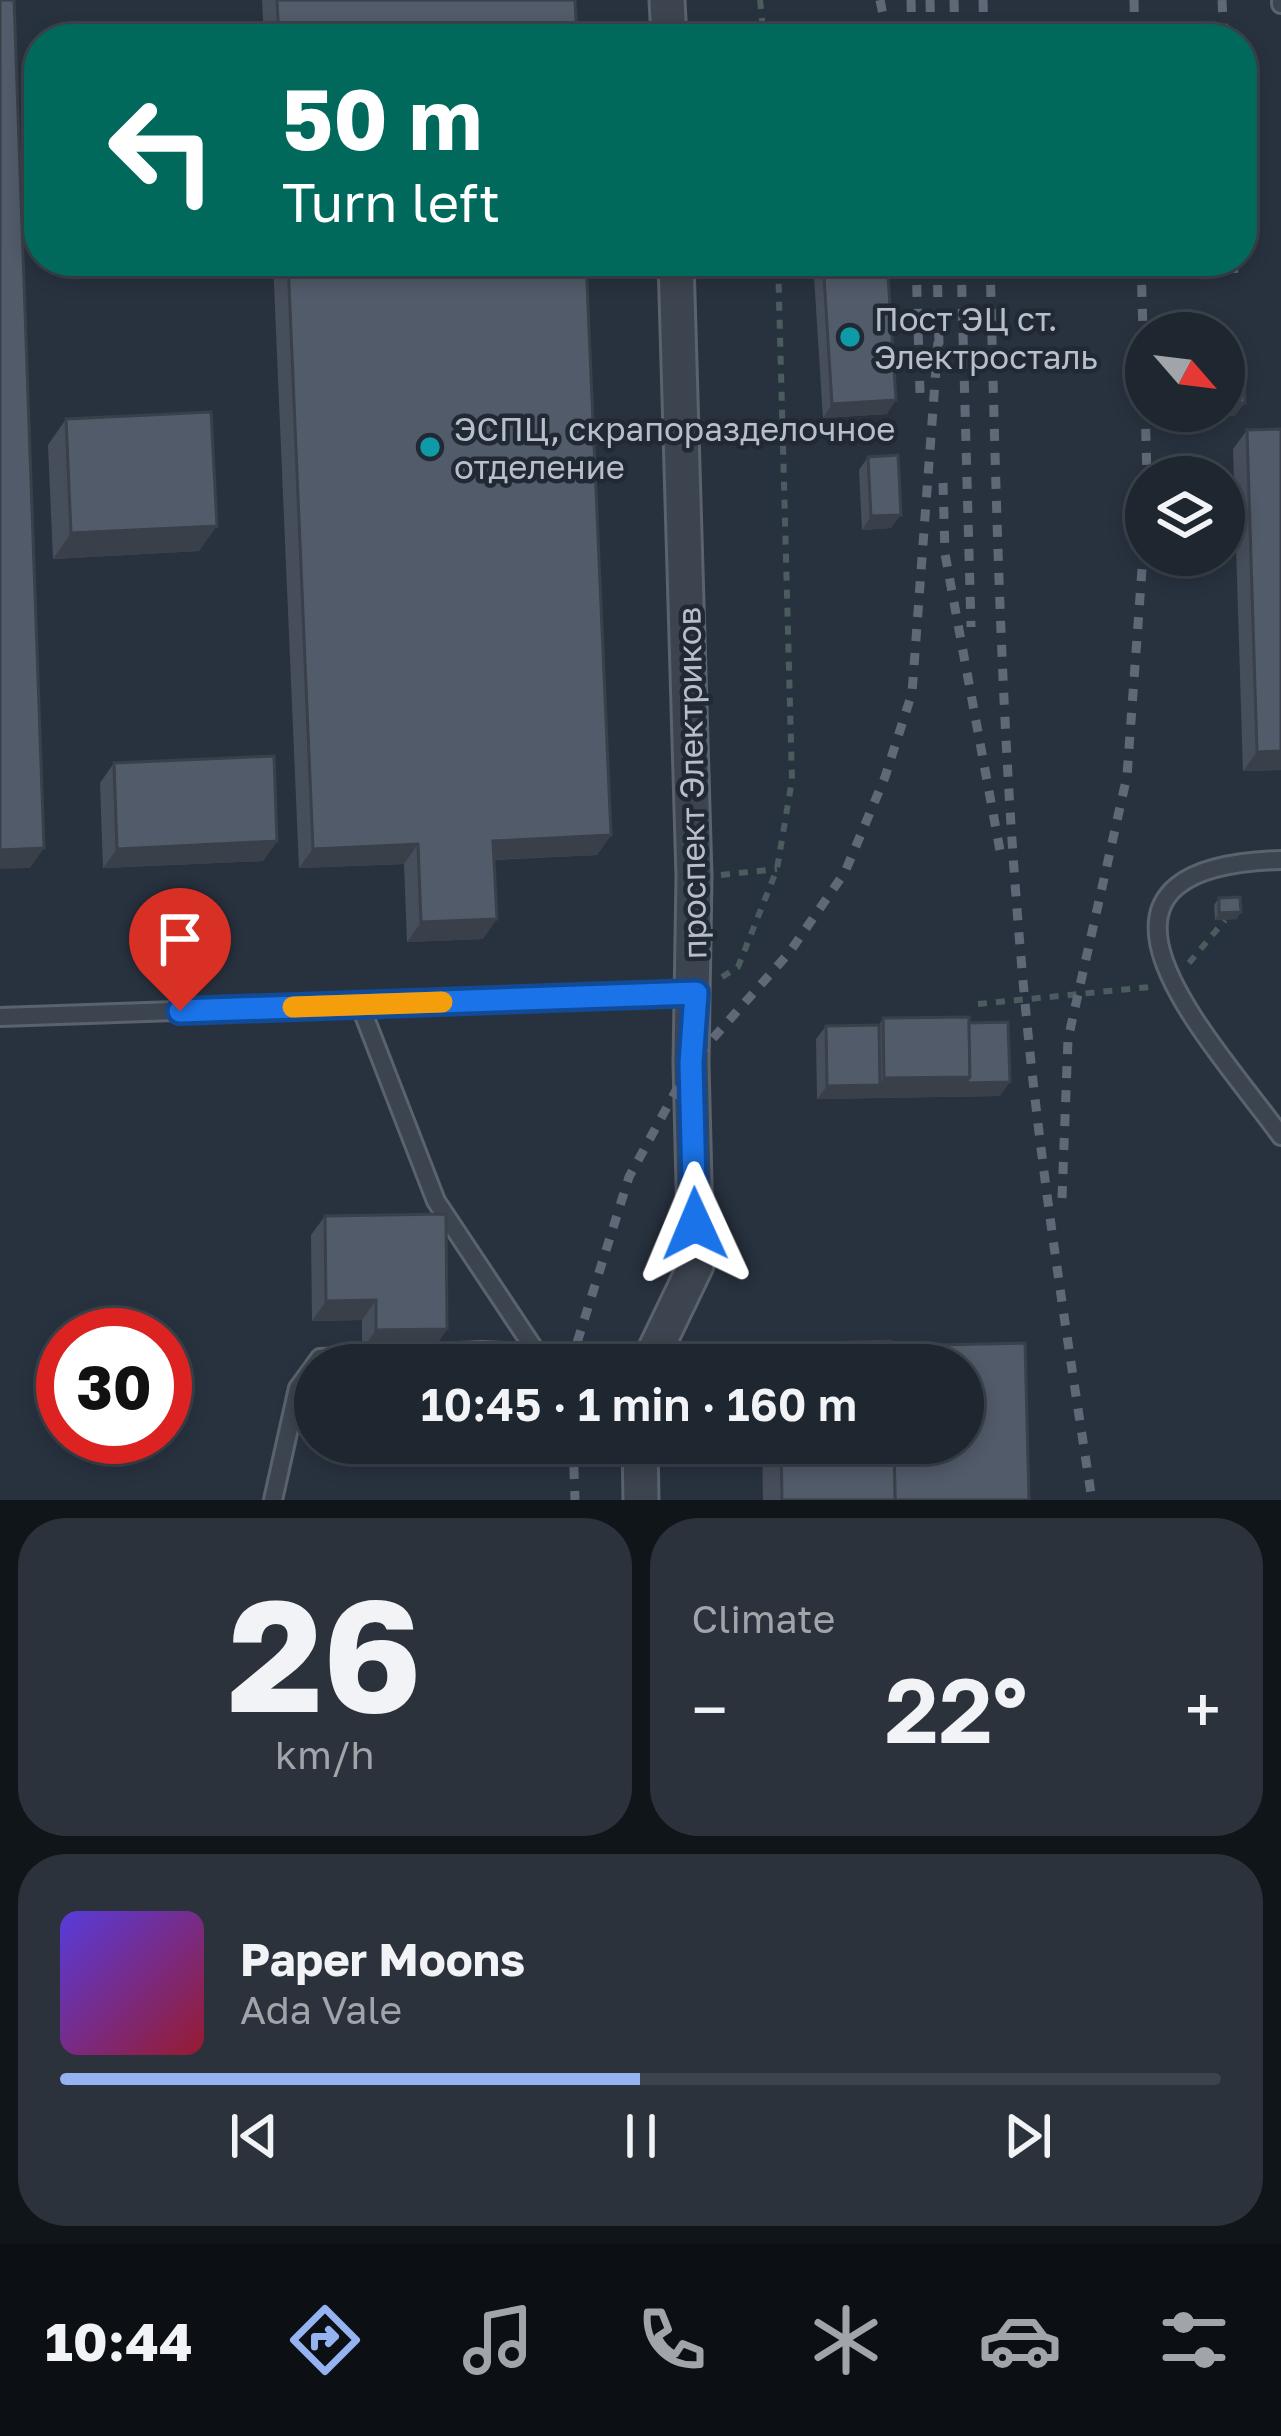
<!DOCTYPE html>
<html lang="en">
<head>
<meta charset="utf-8">
<style>
  :root { --surface:#1e262f; --page:#2b323b; --text:#f1f3f6; --muted:#a1a5aa; --line:#3c434b; --accent:#95b2f1 }
  body { margin:0; font-family:"Golos Text",sans-serif; background:var(--page); color:var(--text); height:100vh; display:flex; flex-direction:column; font-size:45px; white-space:nowrap }
  * { box-sizing:border-box; margin:0 }
  p { font-size:39px; color:var(--muted) }
  .icon { flex:none; width:66px; height:66px; fill:none; stroke:currentColor; stroke-width:2; stroke-linecap:round; stroke-linejoin:round }
  .map { position:relative; height:1500px; overflow:hidden }
  .panel { display:flex; flex-direction:column; gap:18px; padding:18px; background:#10151a; flex:1 }
  .panel>* { flex:none }
  .top-card { position:absolute; left:24px; top:24px; width:1233px; height:252px; border-radius:48px; box-shadow:0 6px 18px #0003,0 0 0 3px var(--line); background:#00695c; color:#fff; overflow:hidden }
  .needle { width:78px; rotate:118deg }
  .tools { position:absolute; left:1125px; top:312px; display:grid; gap:24px }
  .tools a { display:grid; place-items:center; width:120px; height:120px; border-radius:50%; background:var(--surface); box-shadow:0 6px 18px #0003,0 0 0 3px var(--line); font-size:60px }
  .speed { position:absolute; left:36px; top:1308px; display:flex; gap:24px; font-size:60px; font-weight:700; text-align:center }
  .speed>* { display:grid; place-content:center; width:156px; height:156px; border-radius:50%; background:var(--surface); box-shadow:0 6px 18px #0003,0 0 0 3px var(--line); line-height:1 }
  .speed .limit { border:18px solid #d22; background:#fff; color:#111 }
  .pin { position:absolute; display:grid; place-items:center; width:102px; height:102px; color:#fff; margin:-123px -51px; border-radius:50% 50% 50% 0; rotate:-45deg; box-shadow:0 0 12px #0007 }
  .pin .icon { rotate:45deg }
  .me { position:absolute; width:132px; margin:-66px; rotate:359deg; stroke-linejoin:round; filter:drop-shadow(0 0 9px #0008) }
  .turn { display:flex; align-items:center; gap:42px; height:252px; padding:0 60px; font-size:54px }
  .turn .icon { width:156px; height:156px; stroke-width:2.5 }
  .turn b { display:block; font-size:84px; line-height:102px }
  .big { font-size:90px; font-weight:600; line-height:1.1 }
  .panel .card { flex:1; display:flex; flex-direction:column; justify-content:center; gap:18px; min-width:0; padding:0 42px; border-radius:48px; background:var(--page) }
  .panel .dial { align-items:center; gap:0 }
  .dial b { font-size:156px; line-height:1 }
  .song { display:flex; align-items:center; gap:36px }
  .cover { width:144px; height:144px; border-radius:18px; background:linear-gradient(135deg,hsl(250 70% 55%),hsl(350 70% 35%)) }
  .played { height:12px; border-radius:6px; background:linear-gradient(90deg,var(--accent) 50%,var(--line) 50%) }
  .keys { display:flex; justify-content:space-around; direction:ltr }
  .heat { display:flex; justify-content:space-between; align-items:center; font-size:66px; direction:ltr }
  .panel .tiles { flex:1; display:grid; gap:18px; grid-template-columns:1fr 1fr }
  .card:last-child { grid-column:span 2 }
  .trip { position:absolute; left:294px; top:1344px; width:690px; height:120px; border-radius:60px; background:var(--surface); box-shadow:0 6px 18px #0003,0 0 0 3px var(--line); font-weight:600; line-height:120px; text-align:center }
  .menu { display:flex; height:192px; justify-content:space-around; align-items:center; background:#0c0f13; color:var(--muted) }
  .menu .icon { width:84px; height:84px }
  .menu .current { color:var(--accent) }
  .menu b { font-size:54px; color:var(--text) }
  .map>svg:first-child { display:block }
  .lines { fill:none; stroke-linecap:round; stroke-linejoin:round }
  .service-casing { stroke:#5a626d; stroke-width:22 }
  .minor-casing { stroke:#5a626d; stroke-width:39 }
  .path { stroke:#4b5c5f; stroke-width:6; stroke-dasharray:9 9; stroke-linecap:butt }
  .service { stroke:#3c444f; stroke-width:16 }
  .minor { stroke:#3c444f; stroke-width:33 }
  .rail { stroke:#5f6876; stroke-width:9; stroke-dasharray:12 12; stroke-linecap:butt }
  .wall { fill:#474e5b }
  .shaded-wall { fill:#39404a }
  .building { fill:#525b6a; stroke:#39404a; stroke-width:3 }
  .route-casing { stroke:#114b97; stroke-width:30 }
  .route { stroke:#1a73e8; stroke-width:21 }
  .slow { stroke:#f59e0b; stroke-width:21 }
  .culture-dot { fill:#0f9aa8; stroke:#212934; stroke-width:4.5 }
  .labels { text-anchor:middle; dominant-baseline:central; stroke-width:9; stroke-linejoin:round; paint-order:stroke }
  .poi-label { font-size:33px; fill:#b9bfca; stroke:#212934; text-anchor:start }
  .street-label { font-size:33px; fill:#b9bfca; stroke:#212934 }
</style>
</head>
<body>
<div class="map">
<svg width="1281" height="1500" viewBox="0 0 1281 1500">
  <rect width="100%" height="100%" fill="#28323f"/>
  <g class="lines">
    <!-- service casing -->
    <g class="service-casing">
      <g id="service">
        <path d="M 1281,0 L 1281,4"/>
        <path d="M 1281,860 C 1043,867 1210,1038 1281,1136"/>
        <path d="M 360,1005 L 436,1201 L 539,1356"/>
        <path d="M 0,1017 L 695,993"/>
        <path d="M 315,1365 L 320,1358 L 482,1351 L 649,1359"/>
        <path d="M 273,1500 L 298,1388 L 315,1365"/>
      </g>
    </g>
    <!-- minor casing -->
    <g class="minor-casing">
      <g id="minor">
        <path d="M 667,0 L 669,39"/>
        <path d="M 648,1365 L 696,1265 L 691,1063 L 694,877 L 676,261"/>
        <path d="M 640,1443 L 641,1500"/>
      </g>
    </g>
    <!-- path -->
    <g class="path">
      <path d="M 760,0 L 764,39"/>
      <path d="M 721,875 L 777,869"/>
      <path d="M 1189,963 L 1225,920"/>
      <path d="M 722,977 L 738,967 L 777,869 L 792,780 L 778,261"/>
      <path d="M 978,1004 L 1150,987"/>
    </g>
    <!-- service -->
    <use href="#service" class="service"/>
    <!-- minor -->
    <use href="#minor" class="minor"/>
    <!-- rail -->
    <g class="rail">
      <path d="M 880,0 L 888,39"/>
      <path d="M 911,0 L 912,39"/>
      <path d="M 930,0 L 931,39"/>
      <path d="M 954,0 L 955,39"/>
      <path d="M 983,0 L 984,39"/>
      <path d="M 1134,0 L 1135,39"/>
      <path d="M 1222,0 L 1224,39"/>
      <path d="M 916,261 L 920,393"/>
      <path d="M 937,261 L 939,345"/>
      <path d="M 961,261 L 971,627"/>
      <path d="M 990,261 C 996,497 1001,734 1022,969 C 1037,1147 1065,1324 1092,1500"/>
      <path d="M 1141,261 L 1147,477"/>
      <path d="M 1233,261 L 1234,276"/>
      <path d="M 943,483 L 945,554 L 1001,856"/>
      <path d="M 1062,1198 L 1068,1039 L 1127,776 L 1146,514"/>
      <path d="M 570,1365 L 629,1177 L 691,1063 L 789,953 L 845,872 L 885,777 L 912,693 L 939,328"/>
      <path d="M 573,1443 L 575,1500"/>
    </g>
  </g>
  <!-- wall -->
  <g class="wall">
    <path d="M 262,0 L 575,0 L 577,39 L 264,39 Z"/>
    <path d="M 273,261 L 586,261 L 611,835 L 597,855 L 494,860 L 483,939 L 407,942 L 404,864 L 299,868 Z"/>
    <path d="M 813,261 L 887,261 L 887,414 L 823,418 Z"/>
    <path d="M 66,419 L 199,551 L 53,559 L 48,445 Z"/>
    <path d="M 1247,430 L 1281,770 L 1243,771 L 1233,449 Z"/>
    <path d="M 868,457 L 891,528 L 862,530 L 859,470 Z"/>
    <path d="M 114,763 L 277,841 L 263,861 L 103,868 L 100,783 Z"/>
    <path d="M 1219,898 L 1237,919 L 1215,920 L 1214,905 Z"/>
    <path d="M 883,1018 L 969,1023 L 1000,1096 L 817,1099 L 816,1039 L 826,1026 L 879,1025 Z"/>
    <path d="M 325,1216 L 447,1329 L 433,1349 L 362,1350 L 362,1320 L 312,1321 L 311,1235 Z"/>
    <path d="M 891,1341 L 891,1346 L 1025,1343 L 1029,1500 L 763,1500 L 762,1443 L 963,1443 L 963,1365 L 763,1365 L 778,1344 Z"/>
  </g>
  <!-- shaded-wall -->
  <g class="shaded-wall">
    <path d="M 896,400 L 887,414 L 823,418 L 832,404 Z"/>
    <path d="M 1224,403 L 1245,403 L 1235,416 L 1199,418 L 1203,411 L 1224,411 Z"/>
    <path d="M 901,515 L 891,528 L 862,530 L 871,516 Z"/>
    <path d="M 217,526 L 199,551 L 53,559 L 71,533 Z"/>
    <path d="M 1281,751 L 1281,770 L 1243,771 L 1257,752 Z"/>
    <path d="M 611,835 L 597,855 L 479,860 L 493,841 Z"/>
    <path d="M 277,841 L 263,861 L 103,868 L 117,849 Z"/>
    <path d="M 418,844 L 404,864 L 299,868 L 313,849 Z"/>
    <path d="M 44,848 L 30,868 L 0,869 L 0,850 Z"/>
    <path d="M 1241,912 L 1237,919 L 1215,920 L 1219,913 Z"/>
    <path d="M 497,919 L 483,939 L 407,942 L 421,922 Z"/>
    <path d="M 970,1077 L 1010,1082 L 1000,1096 L 817,1099 L 827,1086 L 880,1085 L 884,1078 Z"/>
    <path d="M 376,1300 L 362,1320 L 312,1321 L 326,1301 Z"/>
    <path d="M 447,1329 L 433,1349 L 362,1350 L 376,1330 Z"/>
  </g>
  <!-- building -->
  <g class="building">
    <path d="M 0,0 L 14,0 L 44,848 L 0,850 Z"/>
    <path d="M 277,0 L 575,0 L 577,39 L 279,39 Z"/>
    <path d="M 288,261 L 586,261 L 611,835 L 493,841 L 497,919 L 421,922 L 418,844 L 313,849 Z"/>
    <path d="M 823,261 L 887,261 L 896,400 L 832,404 Z"/>
    <path d="M 1244,362 L 1245,403 L 1224,403 L 1224,363 Z"/>
    <path d="M 211,412 L 217,526 L 71,533 L 66,419 Z"/>
    <path d="M 1281,429 L 1281,751 L 1257,752 L 1247,430 Z"/>
    <path d="M 898,455 L 901,515 L 871,516 L 868,457 Z"/>
    <path d="M 274,756 L 277,841 L 117,849 L 114,763 Z"/>
    <path d="M 1240,897 L 1241,912 L 1219,913 L 1219,898 Z"/>
    <path d="M 969,1017 L 970,1077 L 884,1078 L 883,1018 Z"/>
    <path d="M 1008,1022 L 1010,1082 L 965,1083 L 970,1077 L 969,1023 Z"/>
    <path d="M 879,1025 L 880,1085 L 827,1086 L 826,1026 Z"/>
    <path d="M 446,1214 L 447,1329 L 376,1330 L 376,1300 L 326,1301 L 325,1216 Z"/>
    <path d="M 891,1341 L 892,1365 L 779,1365 L 778,1344 Z"/>
    <path d="M 1025,1343 L 1029,1500 L 895,1500 L 894,1443 L 963,1443 L 963,1365 L 892,1365 L 891,1346 Z"/>
    <path d="M 781,1443 L 894,1443 L 895,1500 L 782,1500 Z"/>
  </g>
  <g class="lines">
    <!-- route casing -->
    <g class="route-casing">
      <path id="route" d="M 180,1011 L 696,993 L 691,1063 L 695,1224"/>
    </g>
    <!-- route -->
    <use href="#route" class="route"/>
    <!-- slow -->
    <path class="slow" d="M 293,1007 L 442,1002"/>
  </g>
  <!-- markers -->
  <g class="culture-dot">
    <circle cx="850" cy="337" r="12"/>
    <circle cx="430" cy="447" r="12"/>
  </g>
  <g class="labels">
    <!-- poi labels -->
    <g class="poi-label">
      <text x="874" y="318">Пост ЭЦ ст.<tspan x="874" dy="38">Электросталь</tspan></text>
      <text x="454" y="428">ЭСПЦ, скрапоразделочное<tspan x="454" dy="38">отделение</tspan></text>
    </g>
    <!-- street labels -->
    <g class="street-label">
      <text transform="translate(691 783) rotate(-91)">проспект Электриков</text>
    </g>
  </g>
</svg>
<div class="tools">
<a><svg class="needle" viewBox="-14 -14 28 28"><path d="M0-13l5 13h-10z" fill="#e53935"/><path d="M0 13l5-13h-10z" fill="#a1a5aa"/></svg></a>
<a><svg class="icon" aria-label="layers" viewBox="0 0 24 24"><path d="M12 4l9 5-9 5-9-5zM3 14l9 5 9-5"/></svg></a>
</div>
<div class="speed"><div class="limit">30</div></div>
<div class="pin" style="left:180px;top:1011px;background:#d93025"><svg class="icon" aria-label="arrive" viewBox="0 0 24 24"><path d="M6 21V4h12l-3 4 3 4H6"/></svg></div>
<svg class="me" style="left:695px;top:1224px" viewBox="-20 -20 40 40"><path d="M0-17L14 15 0 8-14 15z" fill="#1a73e8" stroke="#fff" stroke-width="4"/></svg>
<div class="trip">10:45 · 1 min · 160 m</div>
<div class="top-card">
<div class="turn"><svg class="icon" aria-label="left" viewBox="0 0 24 24"><path d="M17 20v-9H6M10 6l-5 5 5 5"/></svg><div><b>50 m</b>Turn left</div></div>
</div>
</div>
<section class="panel">
<div class="tiles">
<div class="card dial"><b>26</b><p>km/h</p></div>
<div class="card"><p>Climate</p>
<div class="heat"><a>−</a><b class="big">22°</b><a>+</a></div>
</div>
<div class="card">
<div class="song"><i class="cover"></i><div><b>Paper Moons</b><p>Ada Vale</p></div></div>
<div class="played"></div>
<div class="keys"><svg class="icon" aria-label="previous" viewBox="0 0 24 24"><path d="M18 5L8 12l10 7zM5 5v14"/></svg><svg class="icon" aria-label="pause" viewBox="0 0 24 24"><path d="M8 5v14M16 5v14"/></svg><svg class="icon" aria-label="next" viewBox="0 0 24 24"><path d="M6 5l10 7-10 7zM19 5v14"/></svg></div>
</div>
</div>
</section>
<nav class="menu">
<b>10:44</b>
<svg class="icon current" aria-label="directions" viewBox="0 0 24 24"><path d="M12 3l9 9-9 9-9-9zM9 14v-3h6M13 9l2 2-2 2"/></svg>
<svg class="icon" aria-label="music" viewBox="0 0 24 24"><path d="M9 18V5l10-2v13"/><circle cx="6" cy="18" r="3"/><circle cx="16" cy="16" r="3"/></svg>
<svg class="icon" aria-label="phone" viewBox="0 0 24 24"><path d="M5 4h4l2 5-3 2q2 4 5 5l2-3 5 2v4C11 20 4 13 5 4z"/></svg>
<svg class="icon" aria-label="climate" viewBox="0 0 24 24"><path d="M12 3v18M4 7l16 10M4 17L20 7"/></svg>
<svg class="icon" aria-label="car" viewBox="0 0 24 24"><path d="M5 17H2v-5l4-1 3-4h7l3 4 3 1v5h-3M9 17h6M6 11h13"/><circle cx="7" cy="17" r="2"/><circle cx="17" cy="17" r="2"/></svg>
<svg class="icon" aria-label="filters" viewBox="0 0 24 24"><path d="M4 7h16M4 17h16"/><circle cx="9" cy="7" r="2"/><circle cx="15" cy="17" r="2"/></svg>
</nav>
</body>
</html>
